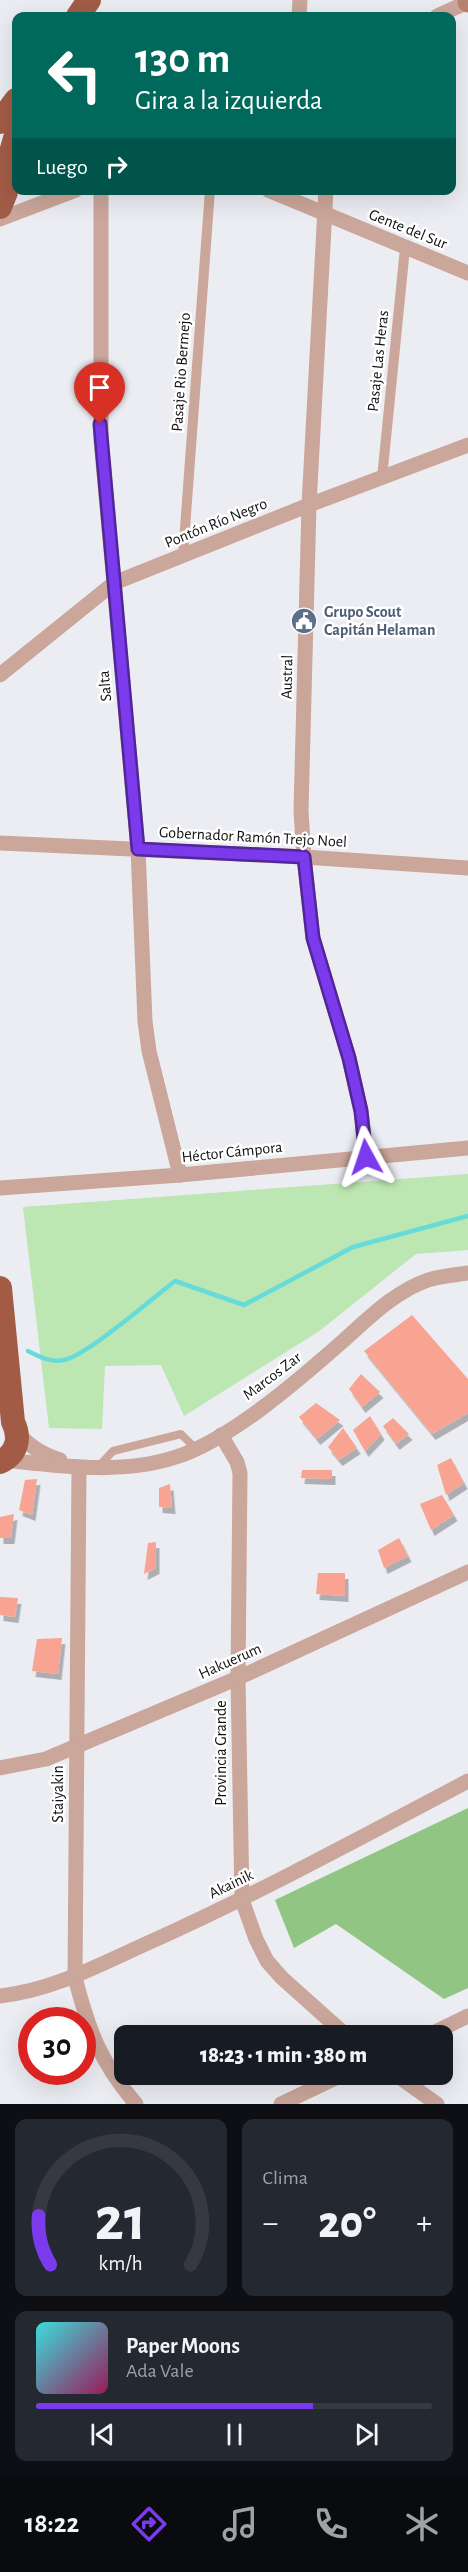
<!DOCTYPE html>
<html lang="es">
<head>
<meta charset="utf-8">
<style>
  :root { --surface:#171b24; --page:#242831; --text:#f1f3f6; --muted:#9ea1a6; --line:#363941; --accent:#7c3aed }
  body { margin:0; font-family:"Alegreya Sans",sans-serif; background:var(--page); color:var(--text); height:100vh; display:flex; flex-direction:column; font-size:22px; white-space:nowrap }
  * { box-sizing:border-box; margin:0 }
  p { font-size:20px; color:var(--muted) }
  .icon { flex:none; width:33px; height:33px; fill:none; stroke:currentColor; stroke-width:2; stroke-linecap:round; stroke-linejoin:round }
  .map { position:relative; height:2104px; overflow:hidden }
  .panel { display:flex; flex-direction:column; gap:15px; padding:15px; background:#0d0f14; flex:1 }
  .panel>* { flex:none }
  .top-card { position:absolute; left:12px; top:12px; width:444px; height:183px; border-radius:12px; box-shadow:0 6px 24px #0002; background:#00695c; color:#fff; overflow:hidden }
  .speed { position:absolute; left:18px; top:2007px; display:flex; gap:12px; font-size:30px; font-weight:700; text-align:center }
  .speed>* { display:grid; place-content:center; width:78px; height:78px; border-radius:50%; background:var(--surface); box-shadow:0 6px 24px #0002; line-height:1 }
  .speed .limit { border:9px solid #d22; background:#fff; color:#111 }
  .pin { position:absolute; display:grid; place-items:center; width:51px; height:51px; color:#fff; margin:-62px -26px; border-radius:50% 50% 50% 0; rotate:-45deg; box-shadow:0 0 6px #0007 }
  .pin .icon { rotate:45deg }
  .me { position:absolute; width:66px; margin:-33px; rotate:355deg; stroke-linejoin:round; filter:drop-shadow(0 0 4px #0008) }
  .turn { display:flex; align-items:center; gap:21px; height:126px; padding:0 24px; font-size:27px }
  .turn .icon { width:78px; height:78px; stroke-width:2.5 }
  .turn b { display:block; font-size:42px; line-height:51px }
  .then { display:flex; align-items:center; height:57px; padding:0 24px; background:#0003; gap:12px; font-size:22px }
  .big { font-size:45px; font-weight:800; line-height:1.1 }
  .panel .tile { flex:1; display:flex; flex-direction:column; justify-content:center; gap:9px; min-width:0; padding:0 21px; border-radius:12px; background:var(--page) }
  .panel .dial { align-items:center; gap:0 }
  .dial svg { height:156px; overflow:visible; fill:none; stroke:var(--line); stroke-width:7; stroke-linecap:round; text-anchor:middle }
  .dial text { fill:var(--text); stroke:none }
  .song { display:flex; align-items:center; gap:18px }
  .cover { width:72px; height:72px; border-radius:9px; background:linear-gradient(135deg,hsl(180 70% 55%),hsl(330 70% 35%)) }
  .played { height:6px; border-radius:3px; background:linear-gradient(90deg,var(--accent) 70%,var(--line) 70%) }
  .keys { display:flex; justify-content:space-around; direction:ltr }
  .heat { display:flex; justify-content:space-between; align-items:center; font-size:33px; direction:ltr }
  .panel .tiles { flex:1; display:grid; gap:15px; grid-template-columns:1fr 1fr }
  .tile:last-child { grid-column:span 2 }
  .trip { position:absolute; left:114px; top:2025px; width:339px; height:60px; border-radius:12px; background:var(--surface); box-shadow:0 6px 24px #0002; font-weight:800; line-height:60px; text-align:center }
  .tabs { display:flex; height:96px; justify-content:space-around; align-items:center; background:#090b0e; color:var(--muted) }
  .tabs .icon { width:42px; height:42px }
  .tabs .selected { color:var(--accent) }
  .tabs b { font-size:27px; color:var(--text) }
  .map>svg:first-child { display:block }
  .green { fill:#bce6b2 }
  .forest { fill:#91c584 }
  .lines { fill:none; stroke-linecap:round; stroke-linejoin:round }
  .stream { stroke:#66dbda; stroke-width:4.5 }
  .building { fill:#f9a392; filter:url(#shadow) }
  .service { stroke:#cba69a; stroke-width:8 }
  .pedestrian { stroke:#cba69a; stroke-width:10 }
  .minor { stroke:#cba69a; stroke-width:15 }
  .secondary { stroke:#b88270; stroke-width:21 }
  .trunk { stroke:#a25c46; stroke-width:24 }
  .route-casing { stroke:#51269a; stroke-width:15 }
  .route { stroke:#7c3aed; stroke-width:10 }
  .labels { text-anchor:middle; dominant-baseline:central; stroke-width:5; stroke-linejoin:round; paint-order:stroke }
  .street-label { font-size:16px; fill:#101012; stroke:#fff }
  .service-label { font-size:16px; font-weight:bold; fill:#4e5e75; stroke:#fff; text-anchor:start }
</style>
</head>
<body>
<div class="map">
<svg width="468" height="2104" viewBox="0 0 468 2104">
  <defs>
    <filter id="shadow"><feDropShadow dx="3.5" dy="6" stdDeviation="0" flood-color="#0004"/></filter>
  </defs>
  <rect width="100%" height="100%" fill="#ecedf3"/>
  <!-- green -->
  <path class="green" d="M 468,1174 L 468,1250 L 416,1254 L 318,1332 L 184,1416 L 161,1365 L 105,1366 L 102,1429 L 49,1428 L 23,1207 Z"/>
  <!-- forest -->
  <path class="forest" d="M 468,1808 L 468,1988 L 444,1999 L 336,1924 L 294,1948 L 275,1900 Z"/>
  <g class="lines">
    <!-- stream -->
    <path class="stream" d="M 28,1351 C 38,1356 51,1363 64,1360 C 86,1356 153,1298 175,1281 L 244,1305 L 353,1247 L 468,1216"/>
  </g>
  <!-- building -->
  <g class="building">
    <path d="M 412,1315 L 468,1379 L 468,1413 L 432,1434 L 364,1351 Z"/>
    <path d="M 361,1374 L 380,1392 L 362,1407 L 349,1389 Z"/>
    <path d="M 316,1403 L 340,1420 L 317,1439 L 299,1417 Z"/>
    <path d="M 370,1416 L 381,1434 L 365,1451 L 353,1430 Z"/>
    <path d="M 393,1418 L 409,1434 L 396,1444 L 383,1426 Z"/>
    <path d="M 343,1428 L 357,1448 L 339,1460 L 328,1447 Z"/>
    <path d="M 451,1458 L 464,1483 L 446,1495 L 437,1465 Z"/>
    <path d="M 302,1470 L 332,1470 L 332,1479 L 301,1478 Z"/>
    <path d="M 37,1479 L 32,1515 L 19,1510 L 25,1480 Z"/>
    <path d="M 170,1484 L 172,1508 L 159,1507 L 159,1488 Z"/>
    <path d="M 442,1495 L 454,1515 L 431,1530 L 420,1504 Z"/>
    <path d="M 14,1514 L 11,1538 L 0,1538 L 0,1517 Z"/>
    <path d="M 399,1538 L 408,1556 L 384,1568 L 378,1550 Z"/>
    <path d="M 156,1542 L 156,1568 L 144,1574 L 148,1543 Z"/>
    <path d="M 318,1573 L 345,1573 L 345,1596 L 316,1594 Z"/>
    <path d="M 0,1597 L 18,1598 L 15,1617 L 0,1615 Z"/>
    <path d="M 62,1638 L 58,1674 L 32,1671 L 37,1639 Z"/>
  </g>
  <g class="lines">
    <!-- service -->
    <path class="service" d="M 99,1466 L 113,1451 L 181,1434 L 196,1449"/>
    <!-- pedestrian -->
    <g class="pedestrian">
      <path d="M 382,478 L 405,248"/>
      <path d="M 183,555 L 210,190"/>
    </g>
    <!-- minor -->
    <g class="minor">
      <path d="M 299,16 L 300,0"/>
      <path d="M 437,16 L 468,2"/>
      <path d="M 101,190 L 101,440 L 138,849 L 145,1021 L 149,1051 L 180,1175"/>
      <path d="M 268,190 L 468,273"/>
      <path d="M 326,190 L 309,505 L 301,811 L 304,857 L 313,938 L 349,1058 L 361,1111 L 366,1157"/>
      <path d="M 0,219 L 76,190"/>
      <path d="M 0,675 L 114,583 L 309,505 L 468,445"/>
      <path d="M 0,843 L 304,857 L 468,868"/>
      <path d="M 0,1188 L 180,1175 L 468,1148"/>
      <path d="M 16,1431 C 29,1446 41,1454 60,1460"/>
      <path d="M 221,1435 L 237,1462 L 240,1473 L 238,1678 L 242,1900 L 256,1939 L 267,1961 L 282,1978 L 347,2036"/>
      <path d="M 4,1460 C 60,1466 122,1475 176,1457 C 230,1440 300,1379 343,1341 C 369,1318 394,1292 428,1280 C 440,1276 455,1275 468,1273"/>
      <path d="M 79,1468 L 75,1977 C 88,2029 100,2062 136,2104"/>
      <path d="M 0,1768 L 46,1759 L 238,1678 L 468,1572"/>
      <path d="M 0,1996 C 54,1990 101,1964 150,1942 C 259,1893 362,1837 468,1781"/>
      <path d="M 427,2036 L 468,2016"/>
      <path d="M 395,2074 L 437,2104"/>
      <path d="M 281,2104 L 344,2074"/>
    </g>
    <!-- secondary -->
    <path class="secondary" d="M 468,0 L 468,2"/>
    <!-- trunk -->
    <g class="trunk">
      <path d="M 78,16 L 89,0"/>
      <path d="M 0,122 L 16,100"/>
      <path d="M 0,207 L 6,192 L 4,176 L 16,135"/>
      <path d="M 0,1288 L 13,1422 C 21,1438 17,1454 0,1462"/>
    </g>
  </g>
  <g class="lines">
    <!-- route casing -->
    <g class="route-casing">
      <path id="route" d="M 100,424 L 138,849 L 304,857 L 313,938 L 349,1058 L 361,1111 L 366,1157"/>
    </g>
    <!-- route -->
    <use href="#route" class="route"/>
  </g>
  <!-- icons -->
  <defs>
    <g id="civic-disc" transform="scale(1.35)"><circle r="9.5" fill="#5c6f8a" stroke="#fff"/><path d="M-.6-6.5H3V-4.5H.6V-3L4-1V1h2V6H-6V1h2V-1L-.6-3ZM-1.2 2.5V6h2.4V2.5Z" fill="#fff"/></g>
  </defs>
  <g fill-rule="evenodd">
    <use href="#civic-disc" x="304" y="621"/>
  </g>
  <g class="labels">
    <!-- street labels -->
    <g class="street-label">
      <text transform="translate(408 229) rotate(22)">Gente del Sur</text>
      <text transform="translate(378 361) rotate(-84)">Pasaje Las Heras</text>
      <text transform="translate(181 372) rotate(-86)">Pasaje Rio Bermejo</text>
      <text transform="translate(216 523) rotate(-22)">Pontón Río Negro</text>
      <text transform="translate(287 677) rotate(-89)">Austral</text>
      <text transform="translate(105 686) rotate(-95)">Salta</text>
      <text transform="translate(253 837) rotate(3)">Gobernador Ramón Trejo Noel</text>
      <text transform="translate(232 1152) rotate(-6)">Héctor Cámpora</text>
      <text transform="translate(272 1376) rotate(-37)">Marcos Zar</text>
      <text transform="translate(230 1661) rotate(-24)">Hakuerum</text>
      <text transform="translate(221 1753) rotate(-90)">Provincia Grande</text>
      <text transform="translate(58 1794) rotate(-90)">Staiyakin</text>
      <text transform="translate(231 1884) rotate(-26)">Akainik</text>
    </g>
    <!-- service labels -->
    <g class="service-label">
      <text x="324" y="612">Grupo Scout<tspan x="324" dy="18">Capitán Helaman</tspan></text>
    </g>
  </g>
</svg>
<div class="speed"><div class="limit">30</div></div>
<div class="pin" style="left:100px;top:424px;background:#d93025"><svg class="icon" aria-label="arrive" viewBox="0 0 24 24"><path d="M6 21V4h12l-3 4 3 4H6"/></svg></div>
<svg class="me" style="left:366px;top:1157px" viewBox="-20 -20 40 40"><path d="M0-17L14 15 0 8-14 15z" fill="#7c3aed" stroke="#fff" stroke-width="4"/></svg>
<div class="trip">18:23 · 1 min · 380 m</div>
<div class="top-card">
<div class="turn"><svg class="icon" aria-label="left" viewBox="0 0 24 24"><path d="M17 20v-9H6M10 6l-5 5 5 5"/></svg><div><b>130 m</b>Gira a la izquierda</div></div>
<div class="then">Luego<svg class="icon" aria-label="right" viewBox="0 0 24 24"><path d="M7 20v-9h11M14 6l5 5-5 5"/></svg></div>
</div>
</div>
<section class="panel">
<div class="tiles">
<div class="tile dial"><svg viewBox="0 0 100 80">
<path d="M14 69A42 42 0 1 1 86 69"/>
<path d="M14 69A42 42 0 0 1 8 44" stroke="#7c3aed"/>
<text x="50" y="56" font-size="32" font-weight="700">21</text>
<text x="50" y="72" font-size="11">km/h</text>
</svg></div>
<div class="tile"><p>Clima</p>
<div class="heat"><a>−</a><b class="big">20°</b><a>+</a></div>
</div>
<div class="tile">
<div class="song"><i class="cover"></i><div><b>Paper Moons</b><p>Ada Vale</p></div></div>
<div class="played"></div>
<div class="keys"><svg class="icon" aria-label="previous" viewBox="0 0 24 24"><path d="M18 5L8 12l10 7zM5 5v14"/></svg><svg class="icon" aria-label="pause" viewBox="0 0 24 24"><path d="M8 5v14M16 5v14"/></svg><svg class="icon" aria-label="next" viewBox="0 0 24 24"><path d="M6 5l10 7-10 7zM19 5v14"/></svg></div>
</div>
</div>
</section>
<nav class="tabs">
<b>18:22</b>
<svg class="icon selected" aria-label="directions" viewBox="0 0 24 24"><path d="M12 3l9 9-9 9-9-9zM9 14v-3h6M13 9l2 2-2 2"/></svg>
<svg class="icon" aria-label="music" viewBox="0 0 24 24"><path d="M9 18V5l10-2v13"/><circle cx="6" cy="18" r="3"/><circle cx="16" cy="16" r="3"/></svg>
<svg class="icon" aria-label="phone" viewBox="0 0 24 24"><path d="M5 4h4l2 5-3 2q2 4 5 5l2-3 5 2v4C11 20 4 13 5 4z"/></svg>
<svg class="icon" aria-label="climate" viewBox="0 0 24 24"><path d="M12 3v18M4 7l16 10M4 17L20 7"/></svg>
</nav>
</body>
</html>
